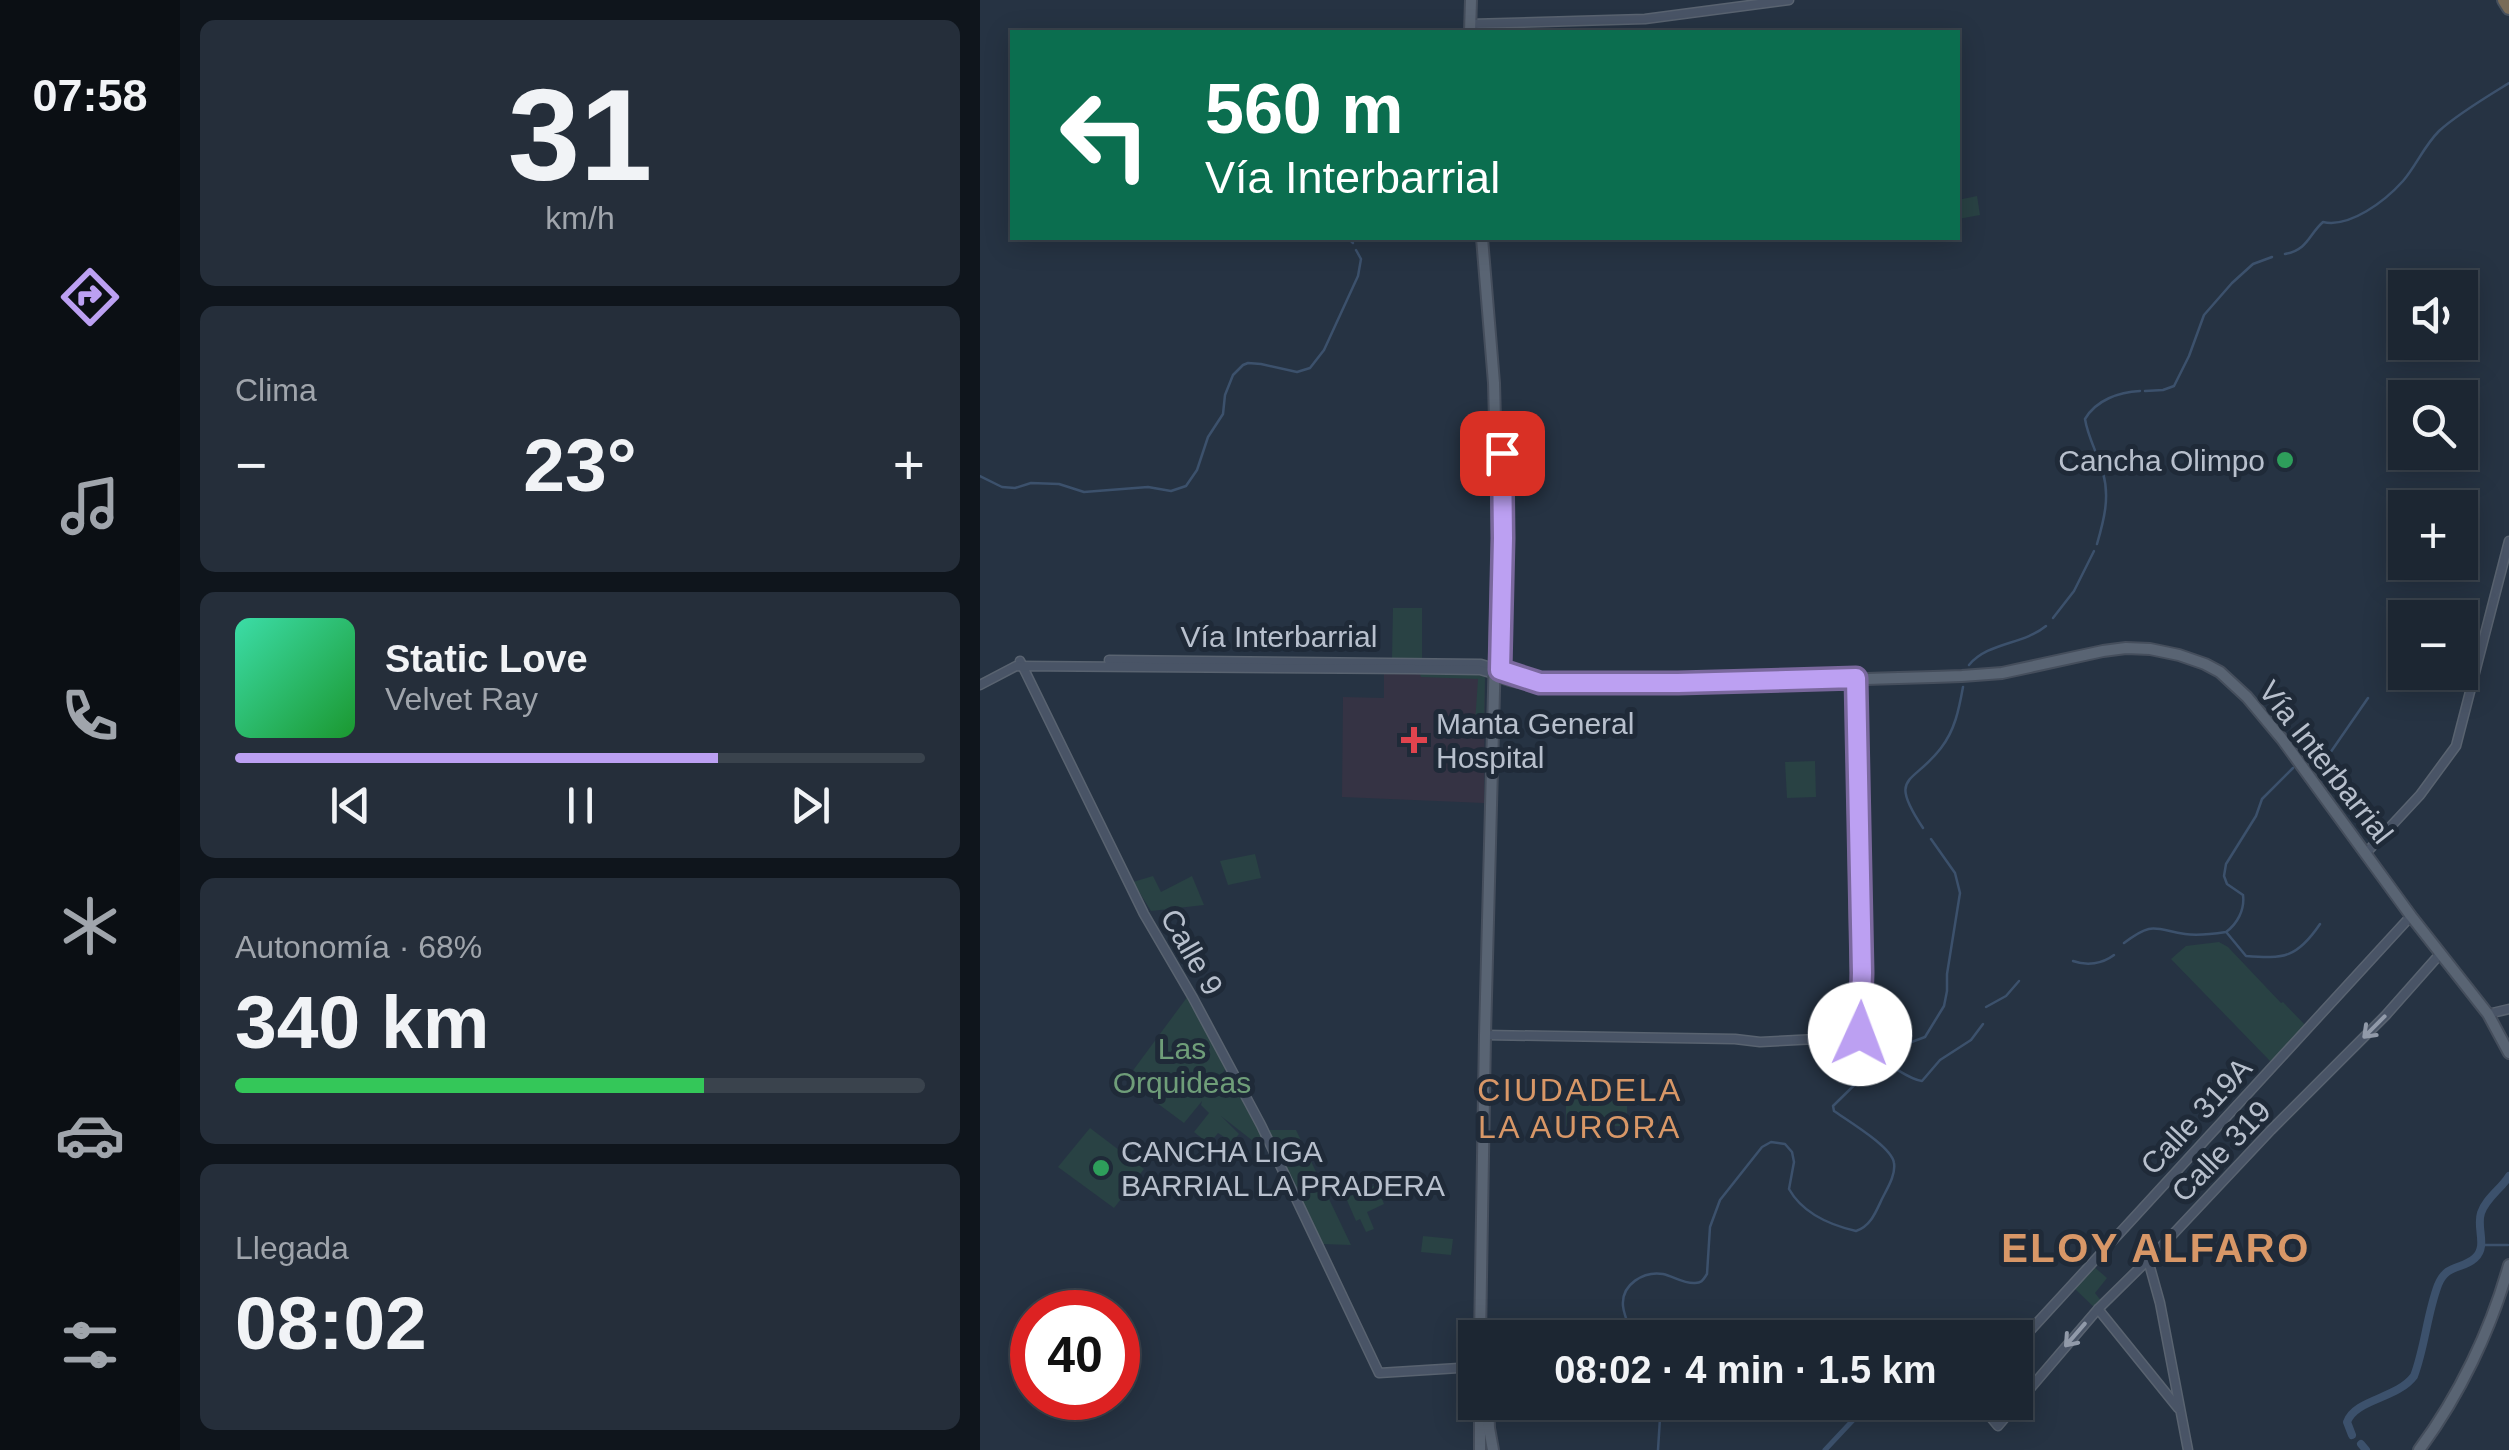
<!DOCTYPE html>
<html lang="es">
<head>
<meta charset="utf-8">
<style>
  :root { --surface:#1c2632; --page:#252e3a; --text:#f1f3f6; --muted:#a0a5ac; --line:#3a434d; --accent:#bca0f2 }
  body { margin:0; font-family:Helvetica,sans-serif; background:var(--page); color:var(--text); height:100vh; display:flex; flex-direction:column; font-size:38px; white-space:nowrap }
  * { box-sizing:border-box; margin:0 }
  p { font-size:32px; color:var(--muted) }
  .icon { flex:none; width:55px; height:55px; fill:none; stroke:currentColor; stroke-width:2; stroke-linecap:round; stroke-linejoin:round }
  .map { position:relative; flex:1; overflow:hidden }
  .side { display:flex; flex-direction:column; gap:20px; padding:20px; background:#0f151c; width:800px }
  .side>* { flex:none }
  .guide { position:absolute; left:30px; top:30px; width:950px; height:210px; border-radius:0px; box-shadow:0 5px 25px #0003,0 0 0 2px var(--line); background:#0b6e4f; color:#fff; overflow:hidden }
  .buttons { position:absolute; left:1408px; top:270px; display:grid; gap:20px }
  .buttons a { display:grid; place-items:center; width:90px; height:90px; border-radius:0px; background:var(--surface); box-shadow:0 5px 25px #0003,0 0 0 2px var(--line); font-size:50px }
  .speed { position:absolute; left:30px; top:1290px; display:flex; gap:20px; font-size:50px; font-weight:700; text-align:center }
  .speed>* { display:grid; place-content:center; width:130px; height:130px; border-radius:50%; background:var(--surface); box-shadow:0 5px 25px #0003,0 0 0 2px var(--line); line-height:1 }
  .speed .limit { border:15px solid #d22; background:#fff; color:#111 }
  .pin { position:absolute; display:grid; place-items:center; width:85px; height:85px; color:#fff; margin:-42px; border-radius:20px; box-shadow:0 5px 15px #0006 }
  .me { position:absolute; width:110px; margin:-55px; rotate:2deg; stroke-linejoin:round; filter:drop-shadow(0 0 8px #0008) }
  .turn { display:flex; align-items:center; gap:35px; height:210px; padding:0 30px; font-size:45px }
  .turn .icon { width:130px; height:130px; stroke-width:2.5 }
  .turn b { display:block; font-size:70px; line-height:85px }
  .big { font-size:75px; font-weight:700; line-height:1.1 }
  .side .tile { flex:1; display:flex; flex-direction:column; justify-content:center; gap:15px; min-width:0; padding:0 35px; border-radius:15px; background:var(--page) }
  .side .dial { align-items:center; gap:0 }
  .dial b { font-size:130px; line-height:1 }
  .song { display:flex; align-items:center; gap:30px }
  .cover { width:120px; height:120px; border-radius:15px; background:linear-gradient(135deg,hsl(160 70% 55%),hsl(130 70% 35%)) }
  .played { height:10px; border-radius:5px; background:linear-gradient(90deg,var(--accent) 70%,var(--line) 70%) }
  .keys { display:flex; justify-content:space-around; direction:ltr }
  .heat { display:flex; justify-content:space-between; align-items:center; font-size:55px; direction:ltr }
  .charge { height:15px; border-radius:8px; background:linear-gradient(90deg,#34c759 68%,var(--line) 0) }
  .trip { position:absolute; left:478px; top:1320px; width:575px; height:100px; border-radius:0px; background:var(--surface); box-shadow:0 5px 25px #0003,0 0 0 2px var(--line); font-weight:700; line-height:100px; text-align:center }
  main { display:flex; flex:1; min-height:0 }
  .tabs { display:flex; flex-direction:column; width:180px; justify-content:space-around; align-items:center; background:#0b0f14; color:var(--muted) }
  .tabs .icon { width:70px; height:70px }
  .tabs .current { color:var(--accent) }
  .tabs b { font-size:45px; color:var(--text) }
  .map>svg:first-child { display:block }
  .medical { fill:#353344 }
  .green { fill:#294244 }
  .lines { fill:none; stroke-linecap:round; stroke-linejoin:round }
  .stream { stroke:#3c516c; stroke-width:2.5 }
  .canal { stroke:#3c516c; stroke-width:5 }
  .river { stroke:#3c516c; stroke-width:8 }
  .secondary-casing { stroke:#596370; stroke-width:11 }
  .primary-casing { stroke:#454e5c; stroke-width:14 }
  .highway-casing { stroke:#46505d; stroke-width:16 }
  .secondary { stroke:#495466; stroke-width:8 }
  .primary { stroke:#596473; stroke-width:10 }
  .highway { stroke:#796b58; stroke-width:12 }
  .oneway { stroke:#919aa9 }
  .route-casing { stroke:#7a689d; stroke-width:25 }
  .route { stroke:#bca0f2; stroke-width:18 }
  .leisure-dot { fill:#2e9e5b; stroke:#1f2a38; stroke-width:4 }
  .health-dot { fill:#e0444e; stroke:#1f2a38; stroke-width:4 }
  .labels { text-anchor:middle; dominant-baseline:central; stroke-width:10; stroke-linejoin:round; paint-order:stroke }
  .poi-label { font-size:30px; fill:#b8c0cd; stroke:#1f2a38; text-anchor:start }
  .street-label { font-size:30px; fill:#b8c0cd; stroke:#1f2a38 }
  .park-label { font-size:30px; fill:#6f9e79; stroke:#1f2a38 }
  .neighbourhood-label { font-size:32px; letter-spacing:2.5px; fill:#d89767; stroke:#1f2a38 }
  .district-label { font-size:40px; font-weight:bold; letter-spacing:2.5px; fill:#d89767; stroke:#1f2a38 }
</style>
</head>
<body>
<main>
<nav class="tabs">
<b>07:58</b>
<svg class="icon current" aria-label="directions" viewBox="0 0 24 24"><path d="M12 3l9 9-9 9-9-9zM9 14v-3h6M13 9l2 2-2 2"/></svg>
<svg class="icon" aria-label="music" viewBox="0 0 24 24"><path d="M9 18V5l10-2v13"/><circle cx="6" cy="18" r="3"/><circle cx="16" cy="16" r="3"/></svg>
<svg class="icon" aria-label="phone" viewBox="0 0 24 24"><path d="M5 4h4l2 5-3 2q2 4 5 5l2-3 5 2v4C11 20 4 13 5 4z"/></svg>
<svg class="icon" aria-label="climate" viewBox="0 0 24 24"><path d="M12 3v18M4 7l16 10M4 17L20 7"/></svg>
<svg class="icon" aria-label="car" viewBox="0 0 24 24"><path d="M5 17H2v-5l4-1 3-4h7l3 4 3 1v5h-3M9 17h6M6 11h13"/><circle cx="7" cy="17" r="2"/><circle cx="17" cy="17" r="2"/></svg>
<svg class="icon" aria-label="filters" viewBox="0 0 24 24"><path d="M4 7h16M4 17h16"/><circle cx="9" cy="7" r="2"/><circle cx="15" cy="17" r="2"/></svg>
</nav>
<section class="side">
<div class="tile dial"><b>31</b><p>km/h</p></div>
<div class="tile"><p>Clima</p>
<div class="heat"><a>−</a><b class="big">23°</b><a>+</a></div>
</div>
<div class="tile">
<div class="song"><i class="cover"></i><div><b>Static Love</b><p>Velvet Ray</p></div></div>
<div class="played"></div>
<div class="keys"><svg class="icon" aria-label="previous" viewBox="0 0 24 24"><path d="M18 5L8 12l10 7zM5 5v14"/></svg><svg class="icon" aria-label="pause" viewBox="0 0 24 24"><path d="M8 5v14M16 5v14"/></svg><svg class="icon" aria-label="next" viewBox="0 0 24 24"><path d="M6 5l10 7-10 7zM19 5v14"/></svg></div>
</div>
<div class="tile"><p>Autonomía · 68%</p><b class="big">340 km</b><div class="charge"></div></div>
<div class="tile"><p>Llegada</p><b class="big">08:02</b></div>
</section>
<div class="map">
<svg width="1529" height="1450" viewBox="0 0 1529 1450">
  <rect width="100%" height="100%" fill="#263343"/>
  <!-- medical -->
  <path class="medical" d="M 404,671 L 489,673 L 505,677 L 504,803 L 362,797 L 363,697 L 404,698 Z"/>
  <!-- green -->
  <g class="green">
    <path d="M 997,196 L 1000,215 L 978,219 L 978,200 Z"/>
    <path d="M 413,608 L 442,608 L 442,659 L 412,658 Z"/>
    <path d="M 443,672 L 489,673 L 505,677 L 504,734 L 494,738 L 498,679 L 441,677 L 440,674 Z"/>
    <path d="M 835,761 L 836,797 L 807,798 L 805,762 Z"/>
    <path d="M 275,854 L 281,878 L 248,885 L 240,861 Z"/>
    <path d="M 173,876 L 181,892 L 212,876 L 224,905 L 171,911 L 153,882 Z"/>
    <path d="M 1239,942 L 1248,947 L 1301,1003 L 1303,1002 L 1325,1025 L 1291,1062 L 1191,959 L 1206,946 Z"/>
    <path d="M 208,996 L 247,1067 L 233,1086 L 249,1068 L 288,1139 L 282,1148 L 241,1116 L 259,1134 L 252,1142 L 238,1133 L 229,1144 L 214,1132 L 229,1113 L 221,1105 L 222,1101 L 204,1123 L 146,1080 Z"/>
    <path d="M 586,1091 L 629,1092 L 629,1097 L 647,1098 L 647,1126 L 586,1126 Z"/>
    <path d="M 110,1128 L 164,1169 L 134,1208 L 78,1167 Z"/>
    <path d="M 287,1130 L 316,1130 L 371,1245 L 342,1244 Z"/>
    <path d="M 396,1185 L 404,1204 L 387,1212 L 394,1229 L 386,1232 L 380,1219 L 376,1221 L 366,1198 Z"/>
    <path d="M 443,1236 L 473,1239 L 471,1255 L 441,1252 Z"/>
    <path d="M 1113,1266 L 1127,1278 L 1115,1293 L 1122,1302 L 1116,1309 L 1094,1288 Z"/>
  </g>
  <g class="lines">
    <!-- stream -->
    <g class="stream">
      <path d="M 368,238 L 373,243"/>
      <path d="M 1305,254 C 1328,250 1329,234 1343,222 C 1370,228 1405,201 1423,181 C 1436,166 1444,146 1459,131 C 1476,115 1508,96 1529,83"/>
      <path d="M 1165,391 L 1183,390 L 1194,386 L 1209,356 L 1224,315 L 1252,283 L 1273,264 L 1292,257"/>
      <path d="M 0,476 L 22,487 L 35,488 L 51,483 L 79,484 L 104,492 L 168,487 L 191,491 L 206,486 L 217,470 L 228,437 L 243,414 L 245,395 L 253,375 L 263,365 L 268,363 L 281,364 L 317,372 L 330,368 L 344,350 L 378,276 L 381,259 L 376,250"/>
      <path d="M 1117,544 C 1124,520 1130,497 1123,473 C 1118,454 1108,438 1105,419 C 1116,400 1139,392 1160,391"/>
      <path d="M 1073,618 L 1094,591 L 1114,551"/>
      <path d="M 989,665 C 1008,642 1043,645 1066,626"/>
      <path d="M 1328,764 L 1336,764 L 1348,756 L 1388,698"/>
      <path d="M 943,828 C 907,774 933,785 961,748 C 975,730 979,709 983,687"/>
      <path d="M 1247,933 L 1266,956 C 1304,959 1317,958 1340,924"/>
      <path d="M 1144,943 C 1173,921 1174,929 1205,934 C 1218,936 1233,934 1246,932 C 1257,924 1265,910 1263,895 L 1247,884 L 1244,876 L 1246,864 L 1276,816 L 1282,799 L 1313,768"/>
      <path d="M 1093,961 C 1107,966 1122,964 1134,955"/>
      <path d="M 1006,1007 L 1026,996 L 1039,981"/>
      <path d="M 898,1060 C 914,1065 927,1079 942,1081 L 960,1060 L 991,1040 L 1003,1024"/>
      <path d="M 1501,1245 L 1528,1245"/>
      <path d="M 653,1338 C 650,1328 644,1316 643,1306 C 641,1284 664,1271 683,1274 C 693,1276 704,1284 715,1283 C 722,1283 723,1280 727,1274 L 730,1227 L 740,1200 L 782,1147 L 791,1142 L 805,1144 L 812,1152 L 814,1162 L 809,1189 C 823,1214 850,1225 876,1231 C 890,1226 895,1214 901,1201 C 906,1190 916,1176 914,1163 C 912,1147 868,1121 854,1111 L 853,1106 L 910,1050 L 945,1037 L 964,1006 L 967,991 L 967,974 L 980,893 L 975,873 L 951,839"/>
      <path d="M 678,1450 L 681,1402"/>
    </g>
    <!-- canal -->
    <path class="canal" d="M 845,1450 L 890,1402"/>
    <!-- river -->
    <g class="river">
      <path d="M 1372,1435 L 1367,1422 C 1375,1399 1417,1399 1434,1376 C 1445,1347 1447,1314 1458,1285 C 1467,1263 1482,1270 1495,1258 C 1508,1246 1496,1228 1501,1213 C 1506,1198 1521,1189 1529,1176"/>
      <path d="M 1381,1444 L 1386,1450"/>
    </g>
    <!-- secondary casing -->
    <g class="secondary-casing">
      <g id="secondary">
        <path d="M 490,24 L 665,19 L 809,0"/>
        <path d="M 129,660 L 501,664 L 514,668"/>
        <path d="M 40,661 L 164,914 L 213,998 L 281,1125 L 399,1373 L 495,1367"/>
        <path d="M 876,678 L 882,973 L 881,1032 L 876,1037"/>
        <path d="M 870,679 L 876,1018"/>
        <path d="M 0,685 L 36,666 L 435,669 L 500,670 L 514,674"/>
        <path d="M 1386,853 L 1440,795 L 1476,746 L 1529,541"/>
        <path d="M 1508,1014 L 1529,1009"/>
        <path d="M 505,1035 L 755,1039 L 780,1042 L 876,1037"/>
        <path d="M 1168,1260 L 1180,1303 L 1208,1450"/>
        <path d="M 1118,1309 L 1198,1408"/>
        <path d="M 1035,1347 L 1431,916"/>
        <path d="M 998,1402 L 1018,1426 L 1118,1309 L 1180,1248 L 1291,1130 L 1406,1015 L 1460,954"/>
      </g>
    </g>
    <!-- primary casing -->
    <g class="primary-casing">
      <g id="primary">
        <path d="M 490,32 L 491,0"/>
        <path d="M 514,674 C 548,691 590,682 627,683 C 745,684 864,680 982,676 L 1022,673 L 1123,651 L 1146,648 L 1170,649 L 1199,655 L 1225,664 L 1240,672 L 1267,697 L 1302,739 L 1431,916 L 1508,1014 L 1529,1053"/>
        <path d="M 500,1338 L 505,1035 L 518,538 L 514,383 L 502,238"/>
        <path d="M 500,1402 L 500,1450"/>
        <path d="M 508,1402 L 509,1428 L 513,1450"/>
        <path d="M 1439,1450 C 1479,1396 1511,1330 1529,1265"/>
      </g>
    </g>
    <!-- highway casing -->
    <g class="highway-casing">
      <path id="highway" d="M 1524,0 L 1529,8"/>
    </g>
    <!-- secondary -->
    <use href="#secondary" class="secondary"/>
    <!-- primary -->
    <use href="#primary" class="primary"/>
    <!-- highway -->
    <use href="#highway" class="highway"/>
  </g>
  <!-- one-way arrows -->
  <defs><path id="oneway-shaft" d="M-6 0H5M1.5-3L5.5 0L1.5 3" fill="none" stroke-width="1.6" stroke-linecap="round" stroke-linejoin="round" transform="scale(2.5)"/></defs>
  <g class="oneway">
    <use href="#oneway-shaft" transform="translate(1394 1027) rotate(135)"/>
    <use href="#oneway-shaft" transform="translate(1095 1335) rotate(131)"/>
  </g>
  <g class="lines">
    <!-- route casing -->
    <g class="route-casing">
      <path id="route" d="M 522,453 L 523,538 L 520,670 L 560,683 L 698,683 L 876,678 L 882,973 L 880,1034"/>
    </g>
    <!-- route -->
    <use href="#route" class="route"/>
  </g>
  <!-- markers -->
  <g class="leisure-dot">
    <circle cx="1305" cy="460" r="10"/>
    <circle cx="121" cy="1168" r="10"/>
  </g>
  <path class="health-dot" d="M429 725h10v10h10v10h-10v10h-10v-10h-10v-10h10z"/>
  <g class="labels">
    <!-- poi labels -->
    <g class="poi-label">
      <text x="1285" y="460" text-anchor="end">Cancha Olimpo</text>
      <text x="456" y="723">Manta General<tspan x="456" dy="34">Hospital</tspan></text>
      <text x="141" y="1151">CANCHA LIGA<tspan x="141" dy="34">BARRIAL LA PRADERA</tspan></text>
    </g>
    <!-- street labels -->
    <g class="street-label">
      <text x="299" y="636">Vía Interbarrial</text>
      <text transform="translate(1346 762) rotate(52)">Vía Interbarrial</text>
      <text transform="translate(212 952) rotate(60)">Calle 9</text>
      <text transform="translate(1216 1116) rotate(-47)">Calle 319A</text>
      <text transform="translate(1241 1151) rotate(-46)">Calle 319</text>
    </g>
    <!-- park labels -->
    <g class="park-label">
      <text x="202" y="1048">Las<tspan x="202" dy="34">Orquideas</tspan></text>
    </g>
    <!-- neighbourhood labels -->
    <g class="neighbourhood-label">
      <text x="600" y="1090">CIUDADELA<tspan x="600" dy="37">LA AURORA</tspan></text>
    </g>
    <!-- district labels -->
    <g class="district-label">
      <text x="1176" y="1248">ELOY ALFARO</text>
    </g>
  </g>
</svg>
<div class="buttons">
<a><svg class="icon" aria-label="sound" viewBox="0 0 24 24"><path d="M4 9h4l5-4v14l-5-4H4zM17 9q2 3 0 6"/></svg></a>
<a><svg class="icon" aria-label="search" viewBox="0 0 24 24"><circle cx="10" cy="10" r="6"/><path d="M15 15l6 6"/></svg></a>
<a>+</a>
<a>−</a>
</div>
<div class="speed"><div class="limit">40</div></div>
<div class="pin" style="left:522px;top:453px;background:#d93025"><svg class="icon" aria-label="arrive" viewBox="0 0 24 24"><path d="M6 21V4h12l-3 4 3 4H6"/></svg></div>
<svg class="me" style="left:880px;top:1034px" viewBox="-20 -20 40 40"><circle r="19" fill="#fff"/><path d="M0-13L10 11 0 6-10 11z" fill="#bca0f2"/></svg>
<div class="trip">08:02 · 4 min · 1.5 km</div>
<div class="guide">
<div class="turn"><svg class="icon" aria-label="left" viewBox="0 0 24 24"><path d="M17 20v-9H6M10 6l-5 5 5 5"/></svg><div><b>560 m</b>Vía Interbarrial</div></div>
</div>
</div>
</main>
</body>
</html>
